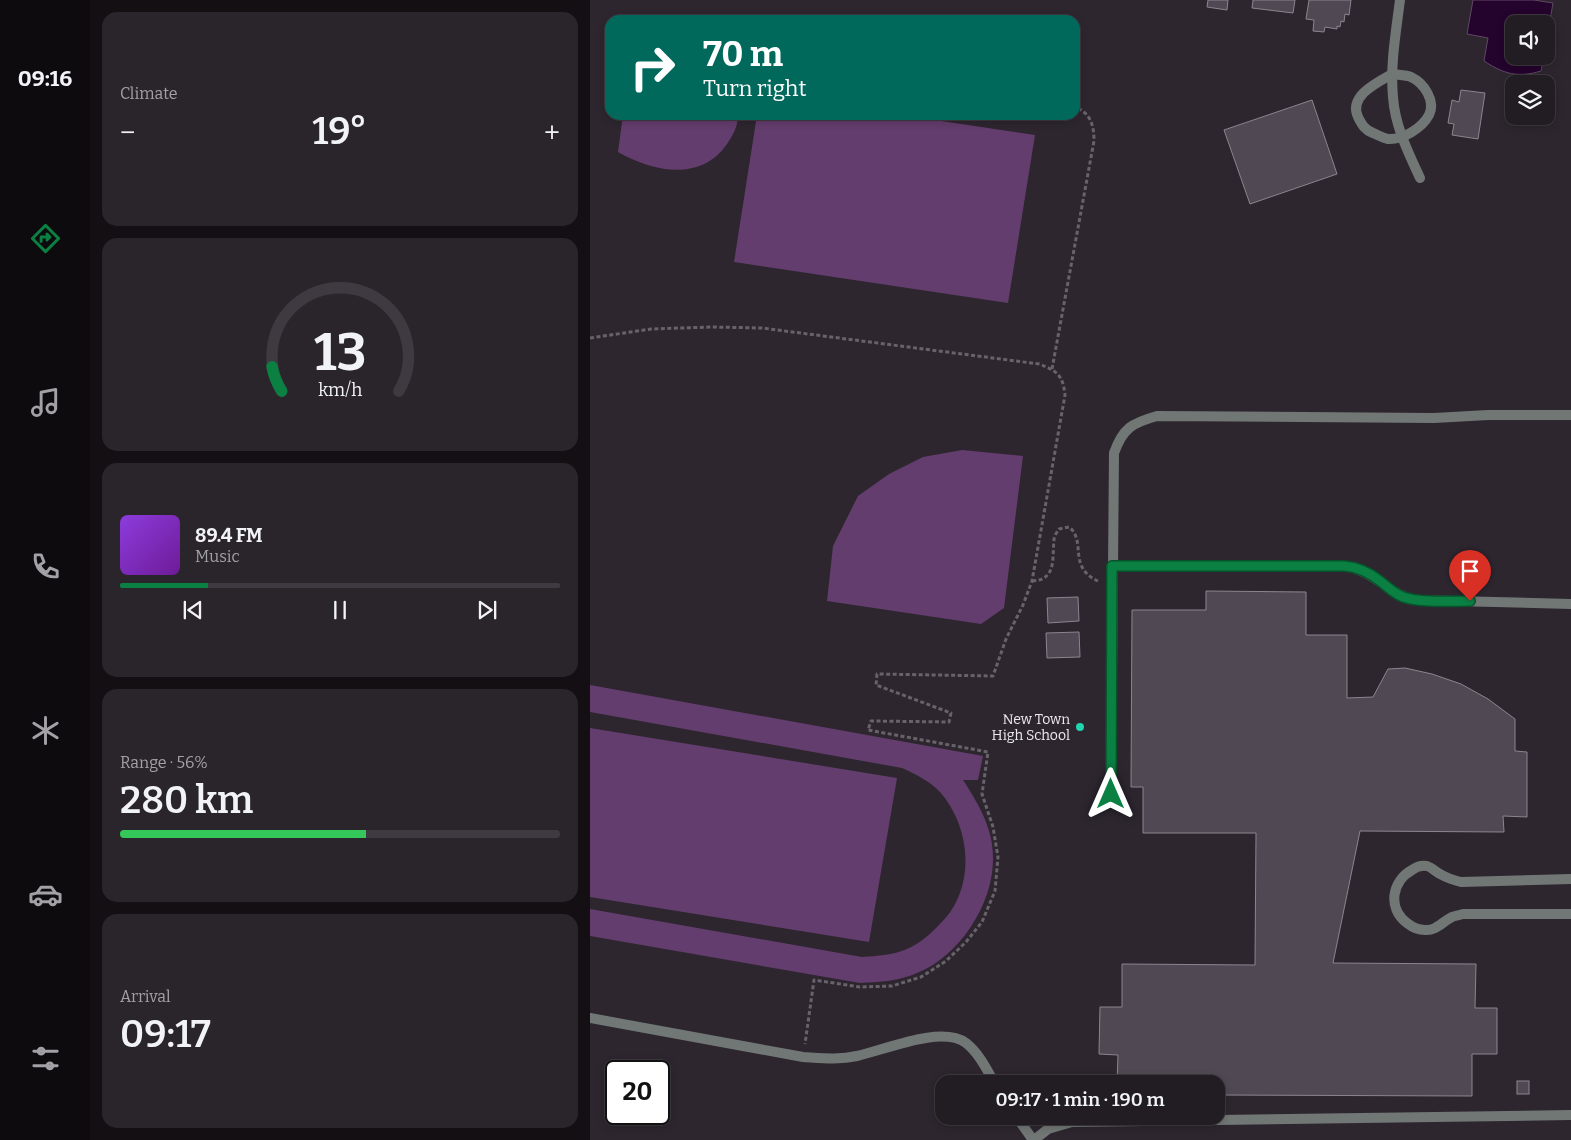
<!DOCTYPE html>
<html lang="en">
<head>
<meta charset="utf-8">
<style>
  :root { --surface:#221c23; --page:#2a252b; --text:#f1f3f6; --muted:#a2a1a6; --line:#3f3a41; --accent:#0b8043 }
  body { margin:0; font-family:Bitter,serif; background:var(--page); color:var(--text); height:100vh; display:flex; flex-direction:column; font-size:19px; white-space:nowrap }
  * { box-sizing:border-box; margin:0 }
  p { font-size:16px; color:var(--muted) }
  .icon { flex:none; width:28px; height:28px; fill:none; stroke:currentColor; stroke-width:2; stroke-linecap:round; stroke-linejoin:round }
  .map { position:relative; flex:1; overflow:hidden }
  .panel { display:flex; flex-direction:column; gap:12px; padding:12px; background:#130f13; width:500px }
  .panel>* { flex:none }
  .guide { position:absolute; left:15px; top:15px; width:475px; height:105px; border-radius:15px; box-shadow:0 2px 8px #0003,0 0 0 1px var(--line); background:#00695c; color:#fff; overflow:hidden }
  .tools { position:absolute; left:915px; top:15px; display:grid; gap:10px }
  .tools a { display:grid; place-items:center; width:50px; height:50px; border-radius:10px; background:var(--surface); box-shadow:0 2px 8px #0003,0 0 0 1px var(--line); font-size:25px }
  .speed { position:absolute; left:15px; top:1060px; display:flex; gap:10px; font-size:25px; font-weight:700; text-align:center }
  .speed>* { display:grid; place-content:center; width:65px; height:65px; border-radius:50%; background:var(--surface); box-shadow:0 2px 8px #0003,0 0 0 1px var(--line); line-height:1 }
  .speed .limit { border:2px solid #111; border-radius:8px; background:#fff; color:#111 }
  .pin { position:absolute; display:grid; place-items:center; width:42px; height:42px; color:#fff; margin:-51px -21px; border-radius:50% 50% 50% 0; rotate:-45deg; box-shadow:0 0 5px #0007 }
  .pin .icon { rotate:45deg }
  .me { position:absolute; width:55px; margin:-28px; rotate:0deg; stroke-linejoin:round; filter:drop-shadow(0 0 4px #0008) }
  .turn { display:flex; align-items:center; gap:18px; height:105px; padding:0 15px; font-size:22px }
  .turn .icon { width:65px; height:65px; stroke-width:2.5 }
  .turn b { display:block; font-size:35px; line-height:42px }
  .big { font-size:38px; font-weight:600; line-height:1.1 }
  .panel .widget { flex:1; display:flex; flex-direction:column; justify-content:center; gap:8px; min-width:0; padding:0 18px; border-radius:15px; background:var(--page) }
  .panel .dial { align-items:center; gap:0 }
  .dial svg { height:130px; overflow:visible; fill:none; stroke:var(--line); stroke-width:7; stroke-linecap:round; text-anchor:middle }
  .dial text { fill:var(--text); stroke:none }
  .song { display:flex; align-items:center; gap:15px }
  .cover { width:60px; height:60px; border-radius:8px; background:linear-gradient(135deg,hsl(270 70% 55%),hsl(280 70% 35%)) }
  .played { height:5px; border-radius:2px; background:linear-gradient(90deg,var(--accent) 20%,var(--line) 20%) }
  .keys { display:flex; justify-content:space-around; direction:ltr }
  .heat { display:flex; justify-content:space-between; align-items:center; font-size:28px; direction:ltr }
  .charge { height:8px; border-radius:4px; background:linear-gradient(90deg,#34c759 56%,var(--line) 0) }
  .trip { position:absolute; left:345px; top:1075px; width:290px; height:50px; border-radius:15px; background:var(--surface); box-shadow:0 2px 8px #0003,0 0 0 1px var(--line); font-weight:600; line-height:50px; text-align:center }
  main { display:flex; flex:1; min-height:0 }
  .tabs { display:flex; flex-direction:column; width:90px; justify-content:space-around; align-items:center; background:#0e0b0e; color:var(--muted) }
  .tabs .icon { width:35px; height:35px }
  .tabs .active { color:var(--accent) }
  .tabs b { font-size:22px; color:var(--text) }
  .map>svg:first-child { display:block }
  .green { fill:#633d6d }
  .water { fill:#24032c; stroke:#604866 }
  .building { fill:#504953; stroke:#8d848f }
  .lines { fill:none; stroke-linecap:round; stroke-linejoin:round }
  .path { stroke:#68626a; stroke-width:3; stroke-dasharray:4 2.5; stroke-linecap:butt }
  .lane { stroke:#717775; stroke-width:10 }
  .route-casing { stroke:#07532c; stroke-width:12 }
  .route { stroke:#0b8043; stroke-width:9 }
  .poi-dot { fill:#22d5af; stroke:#2d262f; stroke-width:2 }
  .labels { text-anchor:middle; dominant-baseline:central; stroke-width:5; stroke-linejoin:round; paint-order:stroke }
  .poi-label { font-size:14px; fill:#ece8ed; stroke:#2d262f; text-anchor:end }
</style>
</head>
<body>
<main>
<nav class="tabs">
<b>09:16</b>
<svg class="icon active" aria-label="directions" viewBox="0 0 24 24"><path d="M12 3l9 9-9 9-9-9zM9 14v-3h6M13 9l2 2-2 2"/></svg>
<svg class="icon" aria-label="music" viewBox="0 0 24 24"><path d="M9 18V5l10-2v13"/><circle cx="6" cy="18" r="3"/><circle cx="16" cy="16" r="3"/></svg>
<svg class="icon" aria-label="phone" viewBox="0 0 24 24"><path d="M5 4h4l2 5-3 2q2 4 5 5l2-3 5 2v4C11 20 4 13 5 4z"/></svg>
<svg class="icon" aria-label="climate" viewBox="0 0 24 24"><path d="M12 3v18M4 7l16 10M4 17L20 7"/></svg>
<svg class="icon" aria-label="car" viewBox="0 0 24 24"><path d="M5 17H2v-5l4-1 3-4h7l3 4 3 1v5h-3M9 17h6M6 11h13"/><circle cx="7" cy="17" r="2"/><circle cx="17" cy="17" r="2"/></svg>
<svg class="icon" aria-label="filters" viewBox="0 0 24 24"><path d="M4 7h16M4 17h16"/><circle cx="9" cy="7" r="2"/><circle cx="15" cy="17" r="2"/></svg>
</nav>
<section class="panel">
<div class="widget"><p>Climate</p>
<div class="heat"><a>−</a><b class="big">19°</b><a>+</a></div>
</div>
<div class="widget dial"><svg viewBox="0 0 100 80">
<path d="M14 69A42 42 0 1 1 86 69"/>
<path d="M14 69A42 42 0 0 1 8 54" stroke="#0b8043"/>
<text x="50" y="56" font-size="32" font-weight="700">13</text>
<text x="50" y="72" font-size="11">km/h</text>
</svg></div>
<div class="widget">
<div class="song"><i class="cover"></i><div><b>89.4 FM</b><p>Music</p></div></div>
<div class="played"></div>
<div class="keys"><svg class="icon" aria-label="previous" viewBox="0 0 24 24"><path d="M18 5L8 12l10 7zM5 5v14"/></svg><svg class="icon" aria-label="pause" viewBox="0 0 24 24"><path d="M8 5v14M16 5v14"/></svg><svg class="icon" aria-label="next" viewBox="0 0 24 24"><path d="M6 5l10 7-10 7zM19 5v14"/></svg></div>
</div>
<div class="widget"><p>Range · 56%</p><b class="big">280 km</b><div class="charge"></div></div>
<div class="widget"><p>Arrival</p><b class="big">09:17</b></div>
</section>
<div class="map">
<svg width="981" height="1140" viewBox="0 0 981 1140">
  <rect width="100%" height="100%" fill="#2d262f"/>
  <!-- green -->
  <g class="green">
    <path d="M 33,115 L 148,115 C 148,126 143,135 137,144 C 111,182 63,172 28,152 Z"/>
    <path d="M 167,115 L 311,115 L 445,135 L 418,303 L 144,262 Z"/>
    <path d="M 372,450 L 433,456 L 414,608 L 391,624 L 237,601 L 243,546 L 268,496 L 299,474 L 333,457 Z"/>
    <path d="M 0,685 L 393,756 L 388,780 L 373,780 C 388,803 403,828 403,857 C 404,903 370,956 327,973 C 309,981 290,982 270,983 L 0,936 L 0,909 L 272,957 C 287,956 303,955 317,949 C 327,945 337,937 345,929 C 352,922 359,915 364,906 C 384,870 377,823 350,792 C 340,781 325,774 312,768 L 0,712 Z"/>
    <path d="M 0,728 L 307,778 L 279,942 L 0,897 Z"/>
  </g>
  <!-- water -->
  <path class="water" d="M 883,0 L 944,0 L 963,3 L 956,43 L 956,24 L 924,24 L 924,56 L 954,56 L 951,71 C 928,78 914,74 894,61 L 898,38 L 877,34 Z"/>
  <!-- building -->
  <g class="building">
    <path d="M 618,0 L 638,0 L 637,10 L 617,7 Z"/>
    <path d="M 663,0 L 705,0 L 703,13 L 662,8 Z"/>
    <path d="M 719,0 L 761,0 L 759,15 L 755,14 L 754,22 L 751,21 L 750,27 L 747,26 L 747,29 L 735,27 L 734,32 L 723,31 L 724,20 L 716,19 Z"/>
    <path d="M 871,90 L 895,93 L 888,139 L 862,135 L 864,124 L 858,123 L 862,100 L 869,102 Z"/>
    <path d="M 722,100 L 747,174 L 660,204 L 634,130 Z"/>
    <path d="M 616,591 L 716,592 L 716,635 L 757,635 L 757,698 L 783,697 L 798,669 L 815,668 L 842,674 L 871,684 L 898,699 L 925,719 L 925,751 L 937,752 L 937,817 L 913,816 L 914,832 L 770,831 L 743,963 L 886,964 L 885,1008 L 907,1008 L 907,1054 L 882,1054 L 882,1096 L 626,1095 L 626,1084 L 527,1084 L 528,1055 L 509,1054 L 510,1007 L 532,1007 L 532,964 L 665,965 L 666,833 L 553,833 L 553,787 L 541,787 L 542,610 L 616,610 Z"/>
    <path d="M 488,597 L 489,621 L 458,623 L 457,598 Z"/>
    <path d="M 489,632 L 490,657 L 457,658 L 456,633 Z"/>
    <rect x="927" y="1081" width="12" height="13"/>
  </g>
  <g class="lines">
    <!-- path -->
    <g class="path">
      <path d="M 0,338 L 61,329 L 122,327 L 172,328 L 449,364 C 467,371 473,375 475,395 L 442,581 L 433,605 L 416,639 L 403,676 L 287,674 L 286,685 L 361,713 L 359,722 L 281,721 L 278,730 L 398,752 L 392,794 L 403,827 L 408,857 L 405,891 L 392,922 L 376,942 L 356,961 L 331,977 L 302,986 L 270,987 L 224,980 L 215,1044"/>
      <path d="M 462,369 L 504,141 C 504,126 501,113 485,107"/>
      <path d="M 442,581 C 467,580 462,558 464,540 C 464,536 467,532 469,529 L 479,527 C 497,541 477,567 508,581"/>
    </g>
    <!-- lane -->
    <g class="lane">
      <path d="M 810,0 C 806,32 800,65 803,97 C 805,126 818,152 830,178"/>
      <path d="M 802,74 C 808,75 816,75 821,77 C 834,83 846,101 839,115 C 832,128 813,140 798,139 C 793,138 788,135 783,133 C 775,130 772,125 768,117 C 758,96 788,82 802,74 Z"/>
      <path d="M 523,567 L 754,566 C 783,570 795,591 822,600 L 981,604"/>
      <path d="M 521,794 L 524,453 C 533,428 542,423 567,416 L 844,418 L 898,415 L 981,415"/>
      <path d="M 981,879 L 871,882 C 863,880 857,878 850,874 C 846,872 841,867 837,866 C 832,865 826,867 822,870 C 802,881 797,908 817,923 C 822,927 828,930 835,930 C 846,931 852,922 862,917 C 865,916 869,915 873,914 L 981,914"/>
      <path d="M 0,1018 L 213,1057 C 231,1058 249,1060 267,1056 C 295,1050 351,1025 376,1043 C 389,1053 397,1070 405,1084"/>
      <path d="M 426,1116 L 443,1140"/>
      <path d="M 444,1140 L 458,1129 L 482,1122 L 981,1115"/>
    </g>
  </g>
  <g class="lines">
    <!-- route casing -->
    <g class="route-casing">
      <path id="route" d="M 521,794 L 522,566 L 754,566 C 768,567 780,573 790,581 C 798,587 803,593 813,597 C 831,603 860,601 880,601"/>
    </g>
    <!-- route -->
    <use href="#route" class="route"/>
  </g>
  <!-- markers -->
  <circle class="poi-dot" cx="490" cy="727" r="5"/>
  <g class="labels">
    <!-- poi labels -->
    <g class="poi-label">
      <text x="480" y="719">New Town<tspan x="480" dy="16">High School</tspan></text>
    </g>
  </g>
</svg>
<div class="tools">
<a><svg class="icon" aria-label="sound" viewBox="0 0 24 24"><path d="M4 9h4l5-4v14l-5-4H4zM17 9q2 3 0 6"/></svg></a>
<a><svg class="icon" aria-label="layers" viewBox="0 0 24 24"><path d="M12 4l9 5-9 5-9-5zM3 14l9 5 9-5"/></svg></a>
</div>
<div class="speed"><div class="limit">20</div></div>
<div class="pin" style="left:880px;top:601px;background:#d93025"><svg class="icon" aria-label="arrive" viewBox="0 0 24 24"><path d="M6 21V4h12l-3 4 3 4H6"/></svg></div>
<svg class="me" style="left:521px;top:794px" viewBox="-20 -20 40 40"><path d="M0-17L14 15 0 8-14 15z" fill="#0b8043" stroke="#fff" stroke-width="4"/></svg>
<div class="trip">09:17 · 1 min · 190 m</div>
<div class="guide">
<div class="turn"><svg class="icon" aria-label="right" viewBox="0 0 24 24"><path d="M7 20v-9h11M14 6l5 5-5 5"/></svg><div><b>70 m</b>Turn right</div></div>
</div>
</div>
</main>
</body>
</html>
